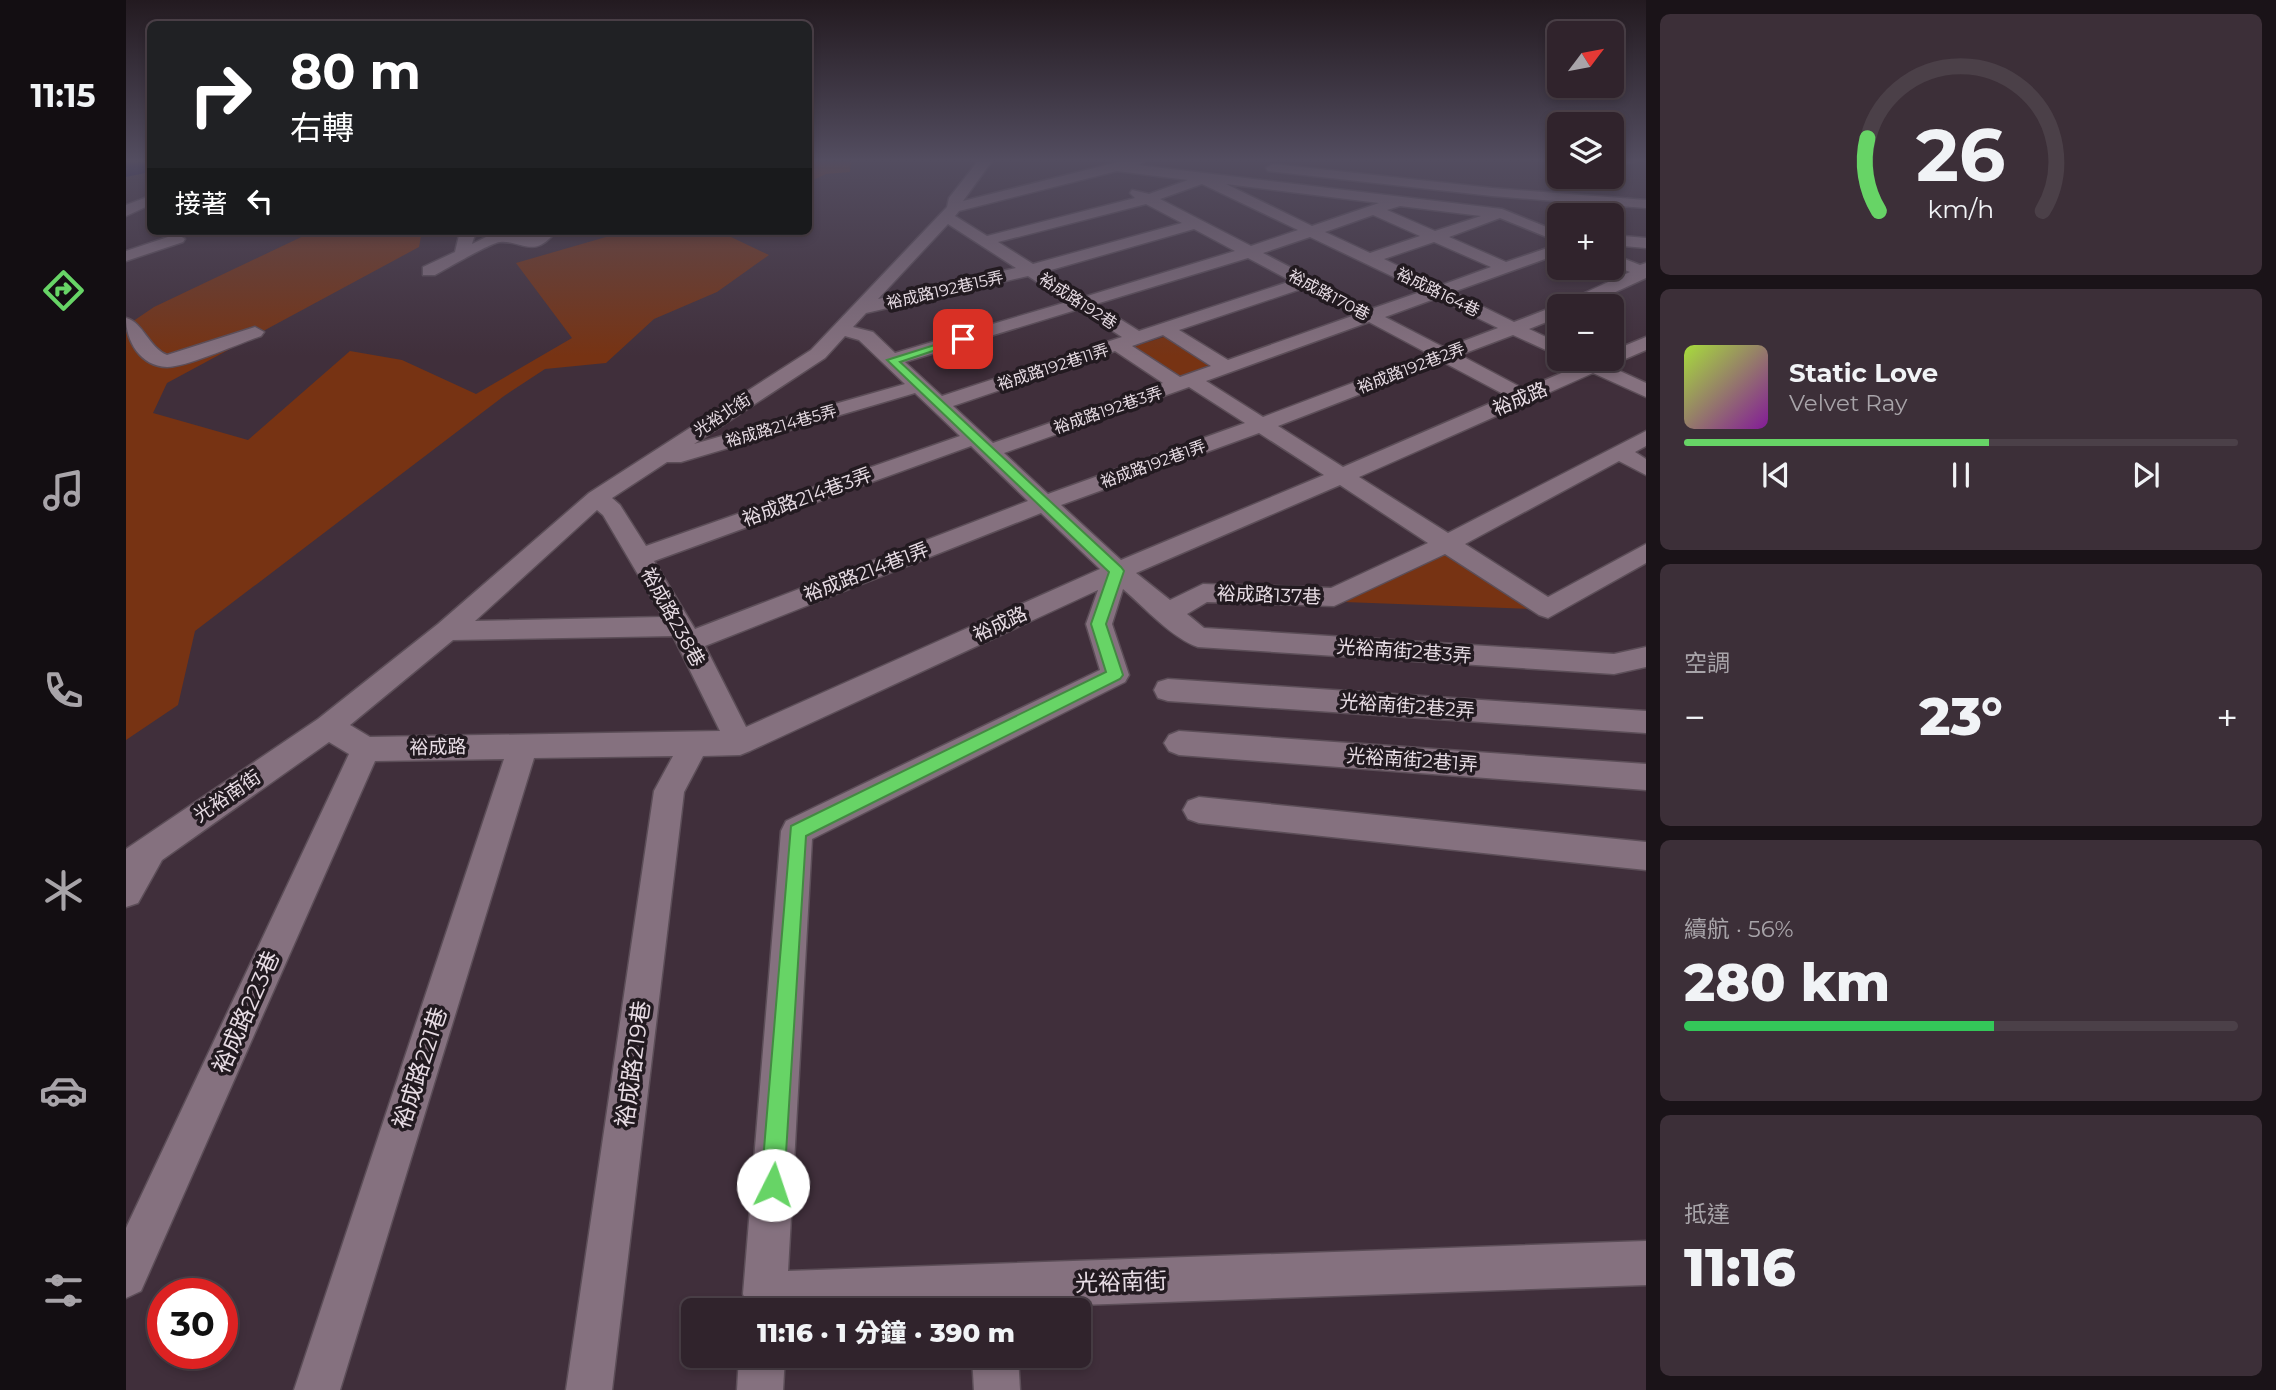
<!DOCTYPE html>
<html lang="zh-TW">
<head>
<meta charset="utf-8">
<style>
  :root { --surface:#30232c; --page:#3c2f38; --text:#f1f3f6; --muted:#a8a4a9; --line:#4b4048; --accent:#67d466 }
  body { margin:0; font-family:Montserrat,"Noto Sans TC",sans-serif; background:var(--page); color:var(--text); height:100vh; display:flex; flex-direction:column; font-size:26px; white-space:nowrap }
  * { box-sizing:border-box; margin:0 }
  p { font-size:23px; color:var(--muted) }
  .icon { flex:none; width:38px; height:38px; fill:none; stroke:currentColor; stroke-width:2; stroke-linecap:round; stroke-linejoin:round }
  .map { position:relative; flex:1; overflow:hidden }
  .details { display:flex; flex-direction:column; gap:14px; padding:14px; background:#1a1318; width:630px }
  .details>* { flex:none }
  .banner { position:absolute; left:21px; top:21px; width:665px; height:214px; border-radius:10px; box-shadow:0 4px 10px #0003,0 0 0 2px var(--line); background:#202124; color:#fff; overflow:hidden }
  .needle { width:46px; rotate:58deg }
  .buttons { position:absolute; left:1421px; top:21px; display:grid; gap:14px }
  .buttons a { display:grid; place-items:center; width:77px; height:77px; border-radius:10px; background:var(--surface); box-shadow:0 4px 10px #0003,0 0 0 2px var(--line); font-size:35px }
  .speed { position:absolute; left:21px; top:1278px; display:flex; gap:14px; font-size:35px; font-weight:700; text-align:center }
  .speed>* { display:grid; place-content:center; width:91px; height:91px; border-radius:50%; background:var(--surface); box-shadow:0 4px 10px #0003,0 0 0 2px var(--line); line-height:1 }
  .speed .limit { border:10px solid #d22; background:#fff; color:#111 }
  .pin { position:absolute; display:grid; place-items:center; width:60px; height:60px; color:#fff; margin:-30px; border-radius:14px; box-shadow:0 4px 10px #0006 }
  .me { position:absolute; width:77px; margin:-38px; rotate:4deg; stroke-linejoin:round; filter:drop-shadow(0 0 5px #0008) }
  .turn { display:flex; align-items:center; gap:24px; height:147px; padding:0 28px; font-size:32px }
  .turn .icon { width:91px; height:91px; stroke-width:2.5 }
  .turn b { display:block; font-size:49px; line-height:60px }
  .then { display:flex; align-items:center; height:66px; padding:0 28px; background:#0003; gap:14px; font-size:26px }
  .big { font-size:52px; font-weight:800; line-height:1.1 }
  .details .widget { flex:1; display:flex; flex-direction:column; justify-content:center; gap:10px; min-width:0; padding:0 24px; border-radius:10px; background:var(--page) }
  .details .dial { align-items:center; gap:0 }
  .dial svg { height:182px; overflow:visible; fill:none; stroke:var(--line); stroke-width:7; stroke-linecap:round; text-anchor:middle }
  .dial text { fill:var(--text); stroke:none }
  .song { display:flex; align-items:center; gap:21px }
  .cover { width:84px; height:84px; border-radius:10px; background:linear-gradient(135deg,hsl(80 70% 55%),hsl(290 70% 35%)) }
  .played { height:7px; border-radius:4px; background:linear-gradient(90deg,var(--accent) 55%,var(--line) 55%) }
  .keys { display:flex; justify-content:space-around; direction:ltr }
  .heat { display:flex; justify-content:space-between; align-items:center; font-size:38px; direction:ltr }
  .charge { height:10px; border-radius:5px; background:linear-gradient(90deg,#34c759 56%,var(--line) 0) }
  .trip { position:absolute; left:555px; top:1298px; width:410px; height:70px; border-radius:10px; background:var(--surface); box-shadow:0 4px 10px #0003,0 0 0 2px var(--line); font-weight:800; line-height:70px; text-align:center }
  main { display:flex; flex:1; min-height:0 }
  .tab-bar { display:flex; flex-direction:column; width:126px; justify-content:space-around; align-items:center; background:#130e12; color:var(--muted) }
  .tab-bar .icon { width:49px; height:49px }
  .tab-bar .active { color:var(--accent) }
  .tab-bar b { font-size:32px; color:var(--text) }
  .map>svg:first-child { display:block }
  .green { fill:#773313 }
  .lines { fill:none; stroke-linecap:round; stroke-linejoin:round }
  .river { fill:#070750; fill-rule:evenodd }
  .minor-casing { stroke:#5c4e58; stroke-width:3 }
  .minor { fill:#85717f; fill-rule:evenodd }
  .route { fill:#67d466; stroke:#438a42; stroke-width:2 }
  .labels { text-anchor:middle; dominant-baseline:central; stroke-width:7; stroke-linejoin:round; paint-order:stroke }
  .far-street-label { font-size:16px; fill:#e7dce4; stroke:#221a20 }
  .street-label { font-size:19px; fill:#e7dce4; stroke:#221a20 }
  .near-street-label { font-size:23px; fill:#e7dce4; stroke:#221a20 }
</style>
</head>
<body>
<main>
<nav class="tab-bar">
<b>11:15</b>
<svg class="icon active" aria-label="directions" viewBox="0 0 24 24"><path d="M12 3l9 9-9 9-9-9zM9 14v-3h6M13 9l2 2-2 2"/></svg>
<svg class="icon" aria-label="music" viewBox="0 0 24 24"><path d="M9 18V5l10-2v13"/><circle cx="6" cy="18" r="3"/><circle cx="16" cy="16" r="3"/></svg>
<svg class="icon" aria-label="phone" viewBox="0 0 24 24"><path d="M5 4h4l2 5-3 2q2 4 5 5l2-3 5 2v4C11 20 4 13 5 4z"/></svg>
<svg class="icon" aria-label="climate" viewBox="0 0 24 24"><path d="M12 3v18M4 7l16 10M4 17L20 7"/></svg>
<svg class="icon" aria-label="car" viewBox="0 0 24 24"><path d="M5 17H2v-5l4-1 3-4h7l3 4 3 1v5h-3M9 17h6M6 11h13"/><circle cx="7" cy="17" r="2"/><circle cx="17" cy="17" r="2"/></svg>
<svg class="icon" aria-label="filters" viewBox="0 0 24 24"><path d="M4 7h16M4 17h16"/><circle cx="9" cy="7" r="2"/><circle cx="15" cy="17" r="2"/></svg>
</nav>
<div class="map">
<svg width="1520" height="1390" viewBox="0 0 1520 1390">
  <rect width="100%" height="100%" fill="#402f3b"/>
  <!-- green -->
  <g class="green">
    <path d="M 683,161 L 725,161 L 724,172 L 700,174 L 683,182 Z"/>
    <path d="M 188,231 L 296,231 L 293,247 L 41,383 L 27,413 L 122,440 L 224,351 L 276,360 L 350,394 L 446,338 L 390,263 L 480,237 L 476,231 L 608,231 L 605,237 L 643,255 L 591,292 L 528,319 L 480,363 L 419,369 L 378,396 L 69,631 L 52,705 L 0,740 L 0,326 L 28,307 Z"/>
    <path d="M 1041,336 L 1087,364 L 1048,379 L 1003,348 Z"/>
    <path d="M 1321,553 L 1408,609 L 1218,602 Z"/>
  </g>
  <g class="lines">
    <!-- river -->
    <path class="river" d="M 24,161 L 24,172 L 0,177 L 0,163 Z"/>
    <!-- minor casing -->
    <g class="minor-casing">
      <g id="minor">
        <path d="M 852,161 L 866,161 L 837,201 L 996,161 L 1020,161 L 1012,165 L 1376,209 L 1433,232 L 1433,242 L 1374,218 L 1323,237 L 1380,262 L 1433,244 L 1433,254 L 1327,292 L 1388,322 L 1427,307 L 1435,306 L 1433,317 L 1403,329 L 1433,343 L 1433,356 L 1387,335 L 1334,355 L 1398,389 L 1452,366 L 1449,359 L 1486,359 L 1486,351 L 1520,337 L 1520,350 L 1483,366 L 1520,383 L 1520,397 L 1467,373 L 1233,477 L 1322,533 L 1520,431 L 1520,446 L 1509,452 L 1520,459 L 1520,475 L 1493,461 L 1339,544 L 1422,597 L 1520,544 L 1520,563 L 1422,618 L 1413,615 L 1319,554 L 1208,606 L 1081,602 L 1061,614 L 1078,628 L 1488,654 L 1520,647 L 1520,667 L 1488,674 L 1072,647 C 1047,639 1018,607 997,589 L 986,624 L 1003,675 L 999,682 L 686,839 L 662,1271 L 1520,1241 L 1520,1285 L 786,1311 L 623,1310 L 617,1294 L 655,831 L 660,821 L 974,670 L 960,624 L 972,590 L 624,751 L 614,755 L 577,756 L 558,792 L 486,1390 L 440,1390 L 528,791 L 547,756 L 408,758 L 214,1390 L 168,1390 L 378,759 L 249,761 L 15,1291 L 0,1298 L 0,1228 L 223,754 L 203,742 L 36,860 L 12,903 L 0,907 L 0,849 L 192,719 L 312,624 L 463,493 L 685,350 L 821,207 L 823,198 ZM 991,171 L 1062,180 L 1023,194 L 1006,190 L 1004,193 L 1009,198 L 861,236 L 829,216 L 833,211 ZM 1076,184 L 1172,230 L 1125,246 L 1034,199 ZM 1100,184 L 1253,203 L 1186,226 ZM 1020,204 L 1056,223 L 907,264 L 872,242 ZM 1274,206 L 1355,216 L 1309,231 L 1261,210 ZM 1247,215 L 1294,236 L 1244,253 L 1199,232 ZM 822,224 L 890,268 L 752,299 ZM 1068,229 L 1109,251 L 958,297 L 918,272 ZM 1184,237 L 1297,291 L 1245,309 L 1137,253 ZM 1308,242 L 1365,267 L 1313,286 L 1258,259 ZM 1122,258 L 1165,281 L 1013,331 L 970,304 ZM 902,276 L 941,302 L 769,353 L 747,332 L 727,327 L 740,313 ZM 1178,288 L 1229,315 L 1102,360 L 1053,330 ZM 1311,298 L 1372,328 L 1319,348 L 1259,317 ZM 953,309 L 996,337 L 816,396 L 779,362 ZM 1243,322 L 1303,354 L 1137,417 L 1080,381 ZM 1037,335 L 1085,366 L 1054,377 L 1006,346 ZM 719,336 L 733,340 L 779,384 L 568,444 L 699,358 ZM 989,351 L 1037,383 L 867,443 L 827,406 ZM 1317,362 L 1381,396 L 1217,467 L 1152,426 ZM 1063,387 L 1119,423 L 922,494 L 878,453 ZM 789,393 L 834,436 L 520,546 L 494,505 L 486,498 L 541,462 L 555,462 ZM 1133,433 L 1198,475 L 995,560 L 935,505 ZM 845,446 L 902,501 L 569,629 L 528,561 ZM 1214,485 L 1302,543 L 1205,588 L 1077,584 L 1044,600 L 1010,573 ZM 471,510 L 477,515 L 537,617 L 349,621 ZM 915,513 L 974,569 L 620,727 L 579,646 ZM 547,636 L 594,731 L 244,737 L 224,725 L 327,640 Z"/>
        <path d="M 1486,161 L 1510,161 L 1486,167 Z"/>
        <path d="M 1147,164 L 1366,188 L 1520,200 L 1520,208 L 1366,196 L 1142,171 L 1140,168 Z"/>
        <path d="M 24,196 L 24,205 L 0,216 L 0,205 Z"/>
        <path d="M 334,231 L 350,231 L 346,244 L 372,231 L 398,237 L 413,231 L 430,231 C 408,260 396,240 374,242 C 366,242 320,269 309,275 L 297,275 L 297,267 L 329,252 Z"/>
        <path d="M 51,234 L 59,239 L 57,242 L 0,261 L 0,251 Z"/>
        <path d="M 1486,235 L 1520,238 L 1520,248 L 1486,245 Z"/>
        <path d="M 1486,254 L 1514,265 L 1520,263 L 1520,278 L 1459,306 L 1436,306 L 1439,302 L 1504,272 L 1486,265 Z"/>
        <path d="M 0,318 C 17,322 23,348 41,355 L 129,327 L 138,332 L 135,336 C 114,343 61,367 41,367 C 14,366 0,341 0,318 Z"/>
        <path d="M 1042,679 L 1520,711 L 1520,733 L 1042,701 L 1032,698 L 1028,690 L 1032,682 Z"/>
        <path d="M 1053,731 L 1520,764 L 1520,790 L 1053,755 L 1043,751 L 1038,743 L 1043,735 Z"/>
        <path d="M 1073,797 L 1520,842 L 1520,870 L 1073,823 L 1062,819 L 1057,810 L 1062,801 Z"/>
        <path d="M 613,1356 L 659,1356 L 657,1390 L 611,1390 Z"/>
        <path d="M 846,1356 L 892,1356 L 894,1390 L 848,1390 Z"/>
      </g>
    </g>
    <!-- minor -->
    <use href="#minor" class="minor"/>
  </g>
  <!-- sky -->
  <linearGradient id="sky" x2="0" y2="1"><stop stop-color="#231a20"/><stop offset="0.45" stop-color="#534d60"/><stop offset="1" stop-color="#534d60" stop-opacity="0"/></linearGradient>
  <rect width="1520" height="356" fill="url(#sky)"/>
  <!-- route -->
  <path class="route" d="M 834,337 L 843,339 L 774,362 L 995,567 L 998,571 L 980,624 L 997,675 L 994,679 L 680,836 L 658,1185 L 655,1193 L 647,1197 L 639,1193 L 635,1185 L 665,826 L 980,672 L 965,624 L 983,572 L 761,360 Z"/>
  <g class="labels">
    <!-- far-street labels -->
    <g class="far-street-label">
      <text transform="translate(819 290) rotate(-13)">裕成路192巷15弄</text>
      <text transform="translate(1312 292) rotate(26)">裕成路164巷</text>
      <text transform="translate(1203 295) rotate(28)">裕成路170巷</text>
      <text transform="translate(952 301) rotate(33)">裕成路192巷</text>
      <text transform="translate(927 367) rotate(-18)">裕成路192巷11弄</text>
      <text transform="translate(1285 368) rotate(-21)">裕成路192巷2弄</text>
      <text transform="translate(982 410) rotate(-19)">裕成路192巷3弄</text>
      <text transform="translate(596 415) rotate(-33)">光裕北街</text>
      <text transform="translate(655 426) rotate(-16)">裕成路214巷5弄</text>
      <text transform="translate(1027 464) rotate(-20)">裕成路192巷1弄</text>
    </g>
    <!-- street labels -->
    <g class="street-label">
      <text transform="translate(1394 399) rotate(-23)">裕成路</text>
      <text transform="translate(681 497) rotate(-20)">裕成路214巷3弄</text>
      <text transform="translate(740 572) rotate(-21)">裕成路214巷1弄</text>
      <text transform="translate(1143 595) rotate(2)">裕成路137巷</text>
      <text transform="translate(547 617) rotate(61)">裕成路238巷</text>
      <text transform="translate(874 624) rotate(-25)">裕成路</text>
      <text transform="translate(1278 651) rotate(4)">光裕南街2巷3弄</text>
      <text transform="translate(1281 706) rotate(4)">光裕南街2巷2弄</text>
      <text transform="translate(312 747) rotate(-1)">裕成路</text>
      <text transform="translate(1286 760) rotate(4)">光裕南街2巷1弄</text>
      <text transform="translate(101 796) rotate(-34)">光裕南街</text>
    </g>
    <!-- near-street labels -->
    <g class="near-street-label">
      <text transform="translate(120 1012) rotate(-66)">裕成路223巷</text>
      <text transform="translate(507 1064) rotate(-82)">裕成路219巷</text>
      <text transform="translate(294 1068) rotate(-72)">裕成路221巷</text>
      <text transform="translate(995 1282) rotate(-2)">光裕南街</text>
    </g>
  </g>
</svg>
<div class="buttons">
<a><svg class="needle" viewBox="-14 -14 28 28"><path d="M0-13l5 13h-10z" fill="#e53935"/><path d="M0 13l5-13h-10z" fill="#a8a4a9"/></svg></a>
<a><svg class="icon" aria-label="layers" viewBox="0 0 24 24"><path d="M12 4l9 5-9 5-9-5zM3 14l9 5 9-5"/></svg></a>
<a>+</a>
<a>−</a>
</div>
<div class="speed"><div class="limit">30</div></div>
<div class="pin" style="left:837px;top:339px;background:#d93025"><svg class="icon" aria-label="arrive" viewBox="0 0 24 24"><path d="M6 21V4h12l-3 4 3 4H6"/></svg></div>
<svg class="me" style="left:647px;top:1185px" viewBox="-20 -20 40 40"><circle r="19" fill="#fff"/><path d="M0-13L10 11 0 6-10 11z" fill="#67d466"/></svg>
<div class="trip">11:16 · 1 分鐘 · 390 m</div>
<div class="banner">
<div class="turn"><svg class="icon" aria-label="right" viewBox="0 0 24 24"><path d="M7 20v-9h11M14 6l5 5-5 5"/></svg><div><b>80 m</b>右轉</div></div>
<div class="then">接著<svg class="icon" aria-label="left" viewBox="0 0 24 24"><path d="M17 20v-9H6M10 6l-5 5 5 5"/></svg></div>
</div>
</div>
<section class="details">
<div class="widget dial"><svg viewBox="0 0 100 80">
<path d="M14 69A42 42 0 1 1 86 69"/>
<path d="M14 69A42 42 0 0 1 9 37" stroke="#67d466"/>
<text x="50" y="56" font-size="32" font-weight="700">26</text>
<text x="50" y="72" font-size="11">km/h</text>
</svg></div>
<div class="widget">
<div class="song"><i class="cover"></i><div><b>Static Love</b><p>Velvet Ray</p></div></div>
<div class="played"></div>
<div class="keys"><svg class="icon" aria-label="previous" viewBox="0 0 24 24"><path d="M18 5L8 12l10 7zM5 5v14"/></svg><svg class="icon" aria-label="pause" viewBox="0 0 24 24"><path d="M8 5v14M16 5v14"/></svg><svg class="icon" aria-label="next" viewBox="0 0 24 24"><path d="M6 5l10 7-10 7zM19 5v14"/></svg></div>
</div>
<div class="widget"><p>空調</p>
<div class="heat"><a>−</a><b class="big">23°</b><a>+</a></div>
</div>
<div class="widget"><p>續航 · 56%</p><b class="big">280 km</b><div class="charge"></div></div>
<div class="widget"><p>抵達</p><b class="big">11:16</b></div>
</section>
</main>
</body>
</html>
